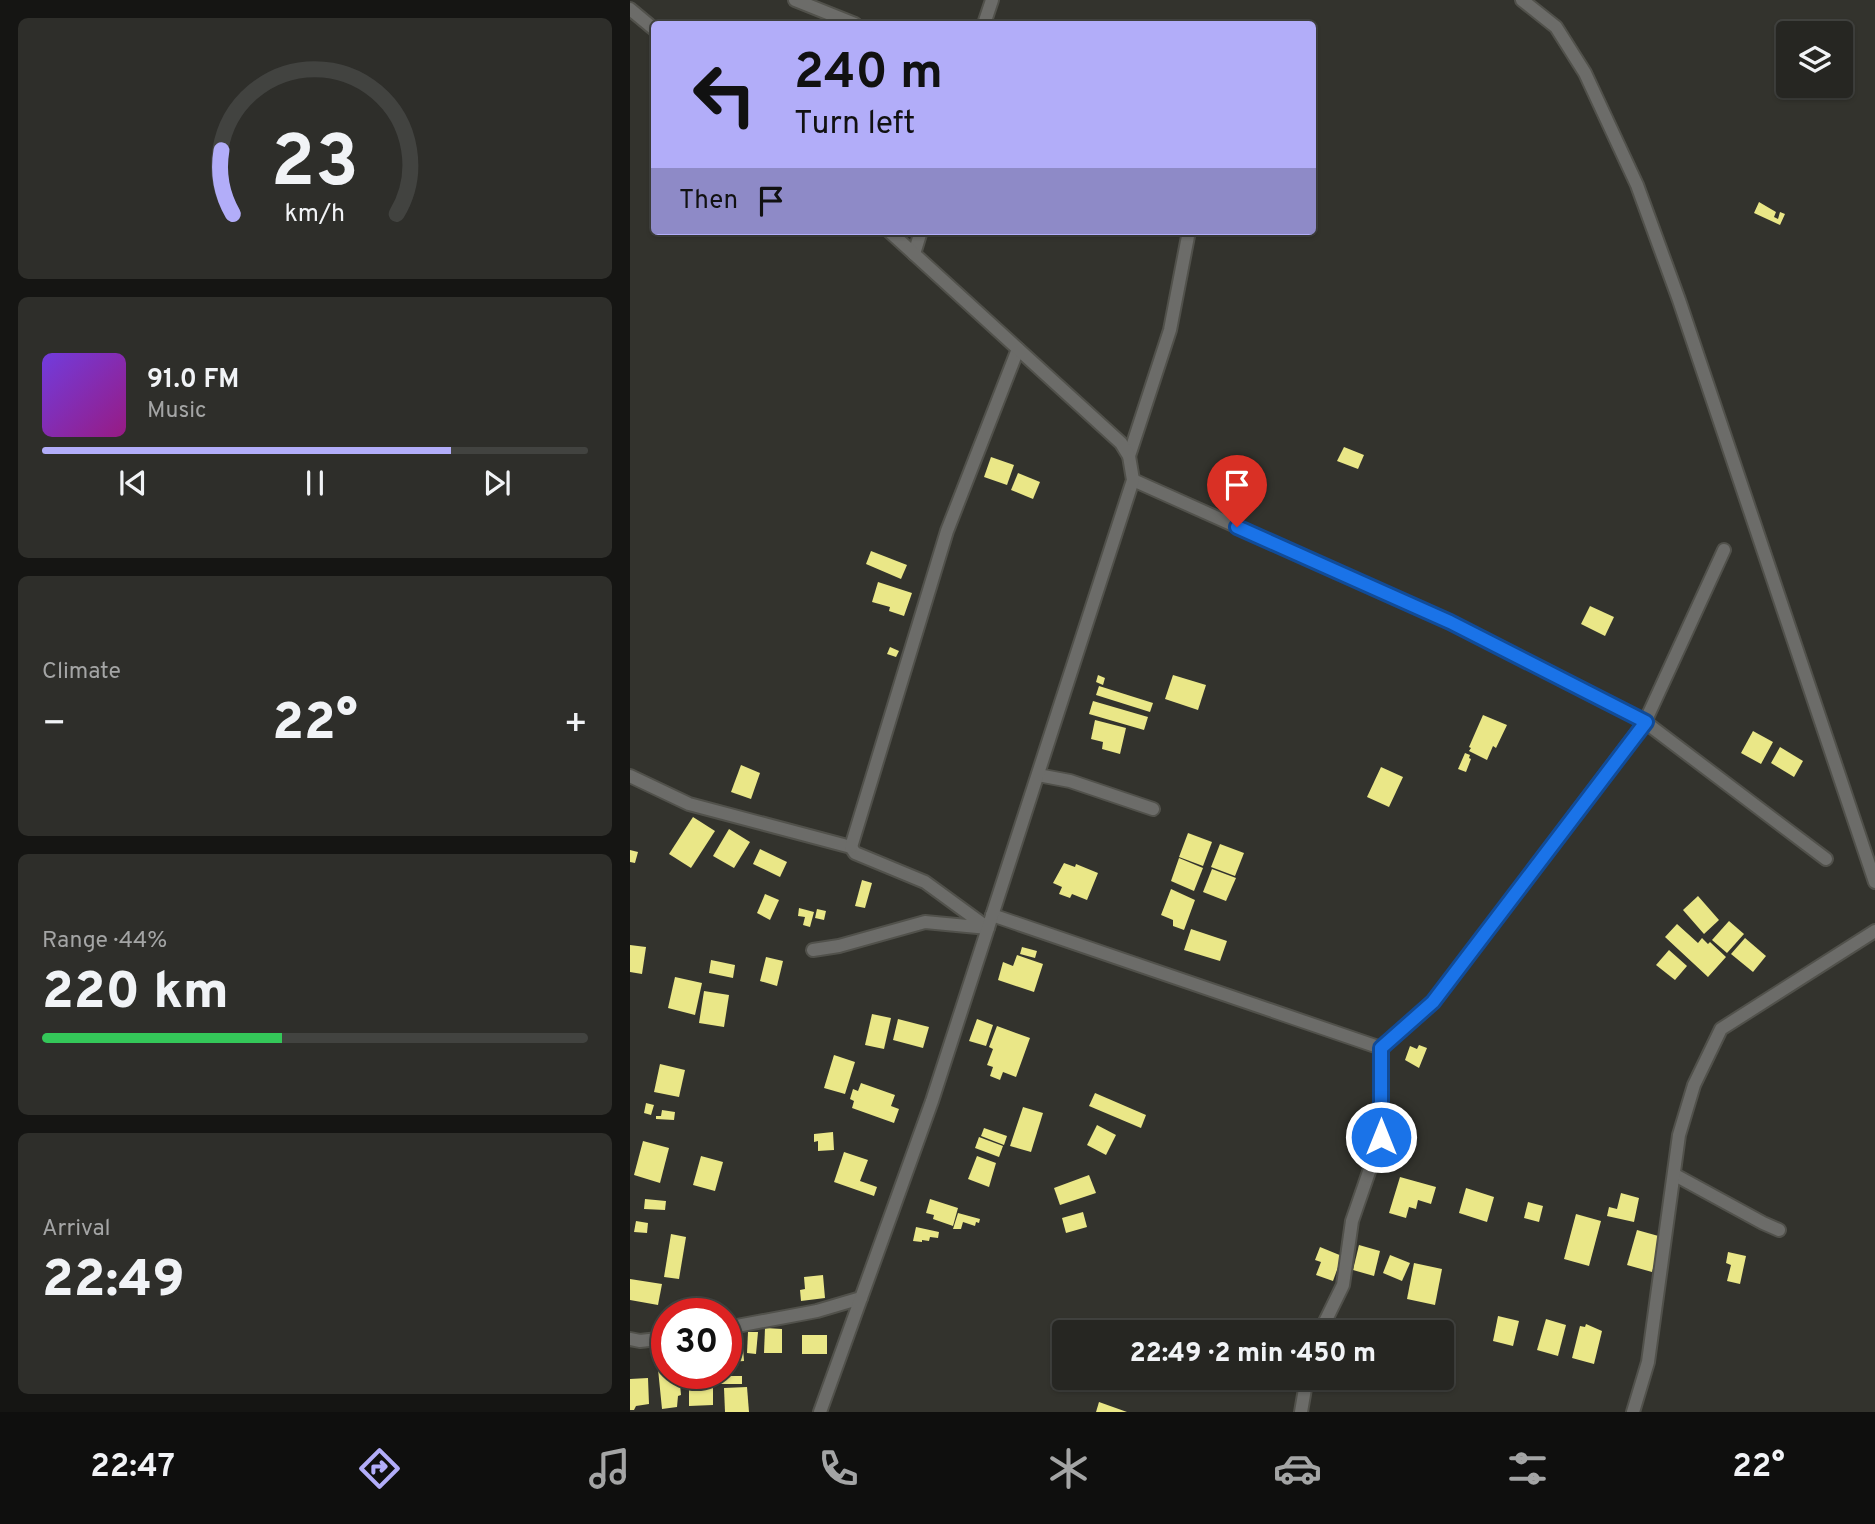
<!DOCTYPE html>
<html lang="en">
<head>
<meta charset="utf-8">
<style>
  :root { --surface:#262622; --page:#2e2e2a; --text:#f1f3f6; --muted:#a4a5a5; --line:#424340; --accent:#b2adf9 }
  body { margin:0; font-family:Overpass,sans-serif; background:var(--page); color:var(--text); height:100vh; display:flex; flex-direction:column; font-size:26px; white-space:nowrap }
  * { box-sizing:border-box; margin:0 }
  p { font-size:23px; color:var(--muted) }
  .icon { flex:none; width:38px; height:38px; fill:none; stroke:currentColor; stroke-width:2; stroke-linecap:round; stroke-linejoin:round }
  .map { position:relative; flex:1; overflow:hidden }
  .side { display:flex; flex-direction:column; gap:18px; padding:18px; background:#151513; width:630px }
  .side>* { flex:none }
  .guide { position:absolute; left:21px; top:21px; width:665px; height:214px; border-radius:7px; box-shadow:0 2px 5px #0004,0 0 0 2px var(--line); background:#b2adf9; color:#111; overflow:hidden }
  .tools { position:absolute; left:1146px; top:21px; display:grid; gap:14px }
  .tools a { display:grid; place-items:center; width:77px; height:77px; border-radius:7px; background:var(--surface); box-shadow:0 2px 5px #0004,0 0 0 2px var(--line); font-size:35px }
  .speed { position:absolute; left:21px; top:1298px; display:flex; gap:14px; font-size:35px; font-weight:700; text-align:center }
  .speed>* { display:grid; place-content:center; width:91px; height:91px; border-radius:50%; background:var(--surface); box-shadow:0 2px 5px #0004,0 0 0 2px var(--line); line-height:1 }
  .speed .limit { border:10px solid #d22; background:#fff; color:#111 }
  .pin { position:absolute; display:grid; place-items:center; width:60px; height:60px; color:#fff; margin:-72px -30px; border-radius:50% 50% 50% 0; rotate:-45deg; box-shadow:0 0 7px #0007 }
  .pin .icon { rotate:45deg }
  .me { position:absolute; width:77px; margin:-38px; rotate:0deg; stroke-linejoin:round; filter:drop-shadow(0 0 5px #0008) }
  .turn { display:flex; align-items:center; gap:24px; height:147px; padding:0 28px; font-size:32px }
  .turn .icon { width:91px; height:91px; stroke-width:2.5 }
  .turn b { display:block; font-size:49px; line-height:60px }
  .then { display:flex; align-items:center; height:66px; padding:0 28px; background:#0003; gap:14px; font-size:26px }
  .big { font-size:52px; font-weight:800; line-height:1.1 }
  .side .card { flex:1; display:flex; flex-direction:column; justify-content:center; gap:10px; min-width:0; padding:0 24px; border-radius:10px; background:var(--page) }
  .side .dial { align-items:center; gap:0 }
  .dial svg { height:182px; overflow:visible; fill:none; stroke:var(--line); stroke-width:7; stroke-linecap:round; text-anchor:middle }
  .dial text { fill:var(--text); stroke:none }
  .song { display:flex; align-items:center; gap:21px }
  .cover { width:84px; height:84px; border-radius:10px; background:linear-gradient(135deg,hsl(260 70% 55%),hsl(310 70% 35%)) }
  .played { height:7px; border-radius:4px; background:linear-gradient(90deg,var(--accent) 75%,var(--line) 75%) }
  .keys { display:flex; justify-content:space-around; direction:ltr }
  .heat { display:flex; justify-content:space-between; align-items:center; font-size:38px; direction:ltr }
  .charge { height:10px; border-radius:5px; background:linear-gradient(90deg,#34c759 44%,var(--line) 0) }
  .trip { position:absolute; left:422px; top:1320px; width:402px; height:70px; border-radius:7px; background:var(--surface); box-shadow:0 2px 5px #0004,0 0 0 2px var(--line); font-weight:800; line-height:70px; text-align:center }
  .tabs { display:flex; height:112px; justify-content:space-around; align-items:center; background:#0f0f0e; color:var(--muted) }
  .tabs .icon { width:49px; height:49px }
  .tabs .active { color:var(--accent) }
  .tabs b { font-size:32px; color:var(--text) }
  main { display:flex; flex:1; min-height:0 }
  .map>svg:first-child { display:block }
  .building { fill:#eae787 }
  .lines { fill:none; stroke-linecap:round; stroke-linejoin:round }
  .minor-casing { stroke:#51514b; stroke-width:16 }
  .minor { stroke:#6c6c69; stroke-width:12 }
  .route-casing { stroke:#114b97; stroke-width:18 }
  .route { stroke:#1a73e8; stroke-width:12 }
</style>
</head>
<body>
<main>
<section class="side">
<div class="card dial"><svg viewBox="0 0 100 80">
<path d="M14 69A42 42 0 1 1 86 69"/>
<path d="M14 69A42 42 0 0 1 9 41" stroke="#b2adf9"/>
<text x="50" y="56" font-size="32" font-weight="700">23</text>
<text x="50" y="72" font-size="11">km/h</text>
</svg></div>
<div class="card">
<div class="song"><i class="cover"></i><div><b>91.0 FM</b><p>Music</p></div></div>
<div class="played"></div>
<div class="keys"><svg class="icon" aria-label="previous" viewBox="0 0 24 24"><path d="M18 5L8 12l10 7zM5 5v14"/></svg><svg class="icon" aria-label="pause" viewBox="0 0 24 24"><path d="M8 5v14M16 5v14"/></svg><svg class="icon" aria-label="next" viewBox="0 0 24 24"><path d="M6 5l10 7-10 7zM19 5v14"/></svg></div>
</div>
<div class="card"><p>Climate</p>
<div class="heat"><a>−</a><b class="big">22°</b><a>+</a></div>
</div>
<div class="card"><p>Range · 44%</p><b class="big">220 km</b><div class="charge"></div></div>
<div class="card"><p>Arrival</p><b class="big">22:49</b></div>
</section>
<div class="map">
<svg width="1245" height="1412" viewBox="0 0 1245 1412">
  <rect width="100%" height="100%" fill="#33332d"/>
  <!-- building -->
  <g class="building">
    <path d="M 1129,202 L 1146,212 L 1144,217 L 1148,219 L 1150,212 L 1155,214 L 1150,225 L 1124,213 Z"/>
    <path d="M 714,447 L 734,455 L 728,469 L 707,461 Z"/>
    <path d="M 361,457 L 384,465 L 377,485 L 354,477 Z"/>
    <path d="M 388,473 L 410,482 L 403,499 L 381,490 Z"/>
    <path d="M 241,551 L 277,565 L 271,579 L 236,564 Z"/>
    <path d="M 248,582 L 282,593 L 274,616 L 259,611 L 260,607 L 242,602 Z"/>
    <path d="M 960,606 L 984,617 L 975,636 L 951,624 Z"/>
    <path d="M 260,647 L 269,651 L 266,657 L 257,654 Z"/>
    <path d="M 468,675 L 475,678 L 473,685 L 466,682 Z"/>
    <path d="M 543,675 L 576,685 L 568,710 L 535,699 Z"/>
    <path d="M 469,686 L 523,703 L 520,712 L 466,695 Z"/>
    <path d="M 463,701 L 518,717 L 514,730 L 459,714 Z"/>
    <path d="M 853,715 L 877,725 L 866,748 L 863,746 L 857,760 L 839,751 L 841,748 L 839,747 Z"/>
    <path d="M 465,720 L 496,728 L 490,754 L 472,749 L 473,742 L 461,739 Z"/>
    <path d="M 1123,731 L 1143,742 L 1131,764 L 1111,753 Z"/>
    <path d="M 1150,747 L 1173,761 L 1164,777 L 1141,763 Z"/>
    <path d="M 835,753 L 840,755 L 839,758 L 841,759 L 836,772 L 828,769 Z"/>
    <path d="M 111,765 L 130,773 L 121,799 L 101,792 Z"/>
    <path d="M 751,767 L 773,777 L 759,807 L 737,797 Z"/>
    <path d="M 63,817 L 85,831 L 61,868 L 39,854 Z"/>
    <path d="M 99,829 L 120,842 L 104,868 L 83,856 Z"/>
    <path d="M 558,833 L 582,842 L 573,866 L 549,857 Z"/>
    <path d="M 590,844 L 614,853 L 605,876 L 581,867 Z"/>
    <path d="M 130,849 L 157,862 L 150,877 L 123,864 Z"/>
    <path d="M 0,850 L 8,852 L 5,863 L 0,862 Z"/>
    <path d="M 549,858 L 573,868 L 564,891 L 541,881 Z"/>
    <path d="M 434,863 L 445,867 L 446,864 L 468,873 L 457,900 L 442,894 L 440,898 L 429,894 L 432,887 L 423,883 Z"/>
    <path d="M 582,869 L 606,878 L 596,901 L 573,892 Z"/>
    <path d="M 232,880 L 242,883 L 235,908 L 225,906 Z"/>
    <path d="M 541,889 L 565,900 L 554,930 L 543,926 L 543,920 L 531,915 Z"/>
    <path d="M 135,894 L 149,900 L 140,920 L 127,913 Z"/>
    <path d="M 1068,896 L 1089,920 L 1074,934 L 1053,910 Z"/>
    <path d="M 169,908 L 184,912 L 180,927 L 173,925 L 175,917 L 168,916 Z"/>
    <path d="M 187,909 L 196,911 L 194,920 L 185,918 Z"/>
    <path d="M 1099,921 L 1114,934 L 1097,953 L 1082,940 Z"/>
    <path d="M 1047,924 L 1068,943 L 1072,938 L 1078,944 L 1080,942 L 1096,957 L 1078,977 L 1035,937 Z"/>
    <path d="M 561,929 L 597,941 L 590,961 L 554,950 Z"/>
    <path d="M 1115,938 L 1136,956 L 1123,972 L 1101,954 Z"/>
    <path d="M 0,945 L 16,947 L 12,974 L 0,972 Z"/>
    <path d="M 392,947 L 407,951 L 405,958 L 390,954 Z"/>
    <path d="M 1039,950 L 1057,966 L 1045,980 L 1026,965 Z"/>
    <path d="M 387,955 L 413,964 L 404,992 L 368,980 L 373,962 L 383,966 Z"/>
    <path d="M 136,957 L 153,961 L 147,986 L 130,981 Z"/>
    <path d="M 81,960 L 105,965 L 103,978 L 79,973 Z"/>
    <path d="M 45,977 L 72,983 L 65,1015 L 38,1008 Z"/>
    <path d="M 74,991 L 99,995 L 94,1027 L 69,1023 Z"/>
    <path d="M 242,1014 L 261,1018 L 254,1049 L 235,1045 Z"/>
    <path d="M 268,1019 L 299,1027 L 293,1048 L 263,1040 Z"/>
    <path d="M 347,1019 L 363,1025 L 356,1046 L 339,1041 Z"/>
    <path d="M 367,1026 L 400,1038 L 386,1077 L 373,1072 L 370,1080 L 360,1076 L 363,1067 L 357,1065 L 363,1049 L 359,1047 Z"/>
    <path d="M 789,1045 L 797,1048 L 789,1068 L 775,1060 L 780,1046 L 787,1049 Z"/>
    <path d="M 204,1055 L 225,1062 L 215,1094 L 194,1088 Z"/>
    <path d="M 30,1064 L 55,1070 L 49,1097 L 24,1092 Z"/>
    <path d="M 231,1083 L 265,1095 L 261,1106 L 269,1109 L 264,1123 L 222,1108 L 224,1101 L 220,1099 L 223,1089 L 228,1091 Z"/>
    <path d="M 465,1093 L 516,1115 L 511,1128 L 459,1106 Z"/>
    <path d="M 16,1103 L 24,1105 L 21,1115 L 14,1113 Z"/>
    <path d="M 393,1107 L 413,1113 L 401,1152 L 380,1146 Z"/>
    <path d="M 32,1110 L 45,1112 L 44,1120 L 26,1119 L 26,1116 L 31,1116 Z"/>
    <path d="M 467,1125 L 486,1135 L 476,1155 L 457,1145 Z"/>
    <path d="M 354,1128 L 377,1136 L 374,1145 L 351,1136 Z"/>
    <path d="M 203,1132 L 204,1150 L 188,1151 L 188,1141 L 184,1142 L 184,1134 Z"/>
    <path d="M 349,1137 L 373,1146 L 369,1157 L 345,1148 Z"/>
    <path d="M 13,1141 L 39,1148 L 30,1183 L 4,1175 Z"/>
    <path d="M 214,1152 L 238,1160 L 230,1181 L 247,1187 L 244,1196 L 204,1182 Z"/>
    <path d="M 71,1156 L 93,1162 L 85,1191 L 63,1185 Z"/>
    <path d="M 347,1156 L 366,1163 L 359,1187 L 338,1179 Z"/>
    <path d="M 459,1175 L 466,1193 L 430,1205 L 424,1188 Z"/>
    <path d="M 770,1177 L 806,1187 L 801,1204 L 788,1200 L 786,1209 L 779,1207 L 776,1218 L 759,1213 Z"/>
    <path d="M 836,1188 L 864,1197 L 857,1222 L 829,1213 Z"/>
    <path d="M 991,1193 L 1009,1198 L 1004,1222 L 977,1216 L 979,1207 L 987,1209 Z"/>
    <path d="M 15,1199 L 36,1201 L 35,1210 L 14,1209 Z"/>
    <path d="M 300,1199 L 328,1208 L 323,1226 L 303,1219 L 304,1215 L 296,1213 Z"/>
    <path d="M 898,1202 L 913,1206 L 909,1222 L 894,1218 Z"/>
    <path d="M 453,1212 L 457,1227 L 436,1233 L 432,1218 Z"/>
    <path d="M 328,1213 L 350,1219 L 349,1223 L 346,1222 L 345,1226 L 333,1222 L 331,1229 L 323,1229 Z"/>
    <path d="M 946,1214 L 971,1221 L 959,1266 L 934,1259 Z"/>
    <path d="M 6,1221 L 18,1223 L 17,1233 L 4,1232 Z"/>
    <path d="M 286,1227 L 309,1232 L 308,1238 L 300,1237 L 299,1241 L 292,1240 L 292,1242 L 283,1241 Z"/>
    <path d="M 1007,1230 L 1032,1237 L 1022,1272 L 997,1265 Z"/>
    <path d="M 41,1234 L 56,1237 L 49,1279 L 34,1277 Z"/>
    <path d="M 729,1245 L 750,1251 L 744,1276 L 723,1270 Z"/>
    <path d="M 690,1247 L 712,1256 L 703,1281 L 686,1275 L 691,1262 L 685,1260 Z"/>
    <path d="M 1098,1252 L 1116,1256 L 1110,1284 L 1097,1281 L 1101,1265 L 1096,1263 Z"/>
    <path d="M 760,1255 L 780,1263 L 772,1281 L 753,1273 Z"/>
    <path d="M 784,1263 L 812,1269 L 805,1305 L 777,1299 Z"/>
    <path d="M 193,1275 L 195,1298 L 171,1301 L 170,1290 L 175,1289 L 174,1277 Z"/>
    <path d="M 0,1279 L 32,1284 L 28,1305 L 0,1300 Z"/>
    <path d="M 868,1316 L 889,1321 L 883,1346 L 863,1341 Z"/>
    <path d="M 916,1319 L 936,1325 L 928,1356 L 907,1350 Z"/>
    <path d="M 956,1324 L 972,1331 L 964,1364 L 942,1358 L 950,1326 L 955,1327 Z"/>
    <path d="M 135,1328 L 152,1329 L 152,1353 L 134,1353 Z"/>
    <path d="M 118,1332 L 128,1332 L 126,1354 L 117,1353 Z"/>
    <rect x="172" y="1335" width="25" height="19"/>
    <path d="M 112,1336 L 114,1361 L 99,1362 L 97,1337 Z"/>
    <path d="M 37,1368 L 37,1374 L 49,1374 L 51,1395 L 48,1396 L 47,1407 L 32,1409 L 28,1369 Z"/>
    <path d="M 56,1374 L 83,1374 L 83,1378 L 78,1378 L 76,1383 L 56,1382 Z"/>
    <path d="M 88,1374 L 97,1374 L 97,1376 L 112,1376 L 112,1384 L 88,1384 Z"/>
    <path d="M 18,1378 L 19,1404 L 6,1406 L 4,1410 L 0,1410 L 0,1379 Z"/>
    <path d="M 117,1387 L 119,1412 L 95,1412 L 94,1388 Z"/>
    <path d="M 59,1388 L 83,1388 L 83,1405 L 59,1406 Z"/>
    <path d="M 469,1402 L 497,1412 L 466,1412 Z"/>
  </g>
  <g class="lines">
    <!-- minor casing -->
    <g class="minor-casing">
      <g id="minor">
        <path d="M 165,0 L 225,24"/>
        <path d="M 892,0 L 926,27 L 955,73 L 1007,185 L 1049,300 L 1245,882"/>
        <path d="M 0,9 L 24,29"/>
        <path d="M 354,24 L 362,0"/>
        <path d="M 284,254 L 291,231"/>
        <path d="M 499,456 L 540,330 L 559,231"/>
        <path d="M 503,480 L 820,622 L 1015,722 L 1196,859"/>
        <path d="M 408,775 L 440,781 L 523,809"/>
        <path d="M 0,776 L 59,804 L 221,847 L 225,853 L 295,882 L 358,928 L 295,922 L 209,946 L 183,950"/>
        <path d="M 221,847 L 317,531 L 388,349"/>
        <path d="M 362,915 L 751,1048 L 803,1002 L 1015,722 L 1094,550"/>
        <path d="M 1045,1175 L 1133,1223 L 1149,1230"/>
        <path d="M 96,1328 L 187,1311 L 231,1298"/>
        <path d="M 690,1332 L 713,1285 L 722,1221 L 751,1137 L 751,1048"/>
        <path d="M 0,1339 L 10,1341 L 37,1338"/>
        <path d="M 190,1412 L 302,1101 L 503,480 L 499,456 L 491,443 L 259,231"/>
        <path d="M 671,1412 L 677,1377"/>
        <path d="M 1003,1412 L 1018,1362 L 1049,1135 L 1064,1085 L 1091,1029 L 1245,931"/>
      </g>
    </g>
    <!-- minor -->
    <use href="#minor" class="minor"/>
  </g>
  <g class="lines">
    <!-- route casing -->
    <g class="route-casing">
      <path id="route" d="M 607,527 L 820,622 L 1016,722 L 803,1002 L 751,1048 L 751,1137"/>
    </g>
    <!-- route -->
    <use href="#route" class="route"/>
  </g>
</svg>
<div class="tools">
<a><svg class="icon" aria-label="layers" viewBox="0 0 24 24"><path d="M12 4l9 5-9 5-9-5zM3 14l9 5 9-5"/></svg></a>
</div>
<div class="speed"><div class="limit">30</div></div>
<div class="pin" style="left:607px;top:527px;background:#d93025"><svg class="icon" aria-label="arrive" viewBox="0 0 24 24"><path d="M6 21V4h12l-3 4 3 4H6"/></svg></div>
<svg class="me" style="left:751px;top:1137px" viewBox="-20 -20 40 40"><circle r="17" fill="#1a73e8" stroke="#fff" stroke-width="3"/><path d="M0-11L8 9 0 5-8 9z" fill="#fff"/></svg>
<div class="trip">22:49 · 2 min · 450 m</div>
<div class="guide">
<div class="turn"><svg class="icon" aria-label="left" viewBox="0 0 24 24"><path d="M17 20v-9H6M10 6l-5 5 5 5"/></svg><div><b>240 m</b>Turn left</div></div>
<div class="then">Then<svg class="icon" aria-label="arrive" viewBox="0 0 24 24"><path d="M6 21V4h12l-3 4 3 4H6"/></svg></div>
</div>
</div>
</main>
<nav class="tabs">
<b>22:47</b>
<svg class="icon active" aria-label="directions" viewBox="0 0 24 24"><path d="M12 3l9 9-9 9-9-9zM9 14v-3h6M13 9l2 2-2 2"/></svg>
<svg class="icon" aria-label="music" viewBox="0 0 24 24"><path d="M9 18V5l10-2v13"/><circle cx="6" cy="18" r="3"/><circle cx="16" cy="16" r="3"/></svg>
<svg class="icon" aria-label="phone" viewBox="0 0 24 24"><path d="M5 4h4l2 5-3 2q2 4 5 5l2-3 5 2v4C11 20 4 13 5 4z"/></svg>
<svg class="icon" aria-label="climate" viewBox="0 0 24 24"><path d="M12 3v18M4 7l16 10M4 17L20 7"/></svg>
<svg class="icon" aria-label="car" viewBox="0 0 24 24"><path d="M5 17H2v-5l4-1 3-4h7l3 4 3 1v5h-3M9 17h6M6 11h13"/><circle cx="7" cy="17" r="2"/><circle cx="17" cy="17" r="2"/></svg>
<svg class="icon" aria-label="filters" viewBox="0 0 24 24"><path d="M4 7h16M4 17h16"/><circle cx="9" cy="7" r="2"/><circle cx="15" cy="17" r="2"/></svg>
<b>22°</b>
</nav>
</body>
</html>
